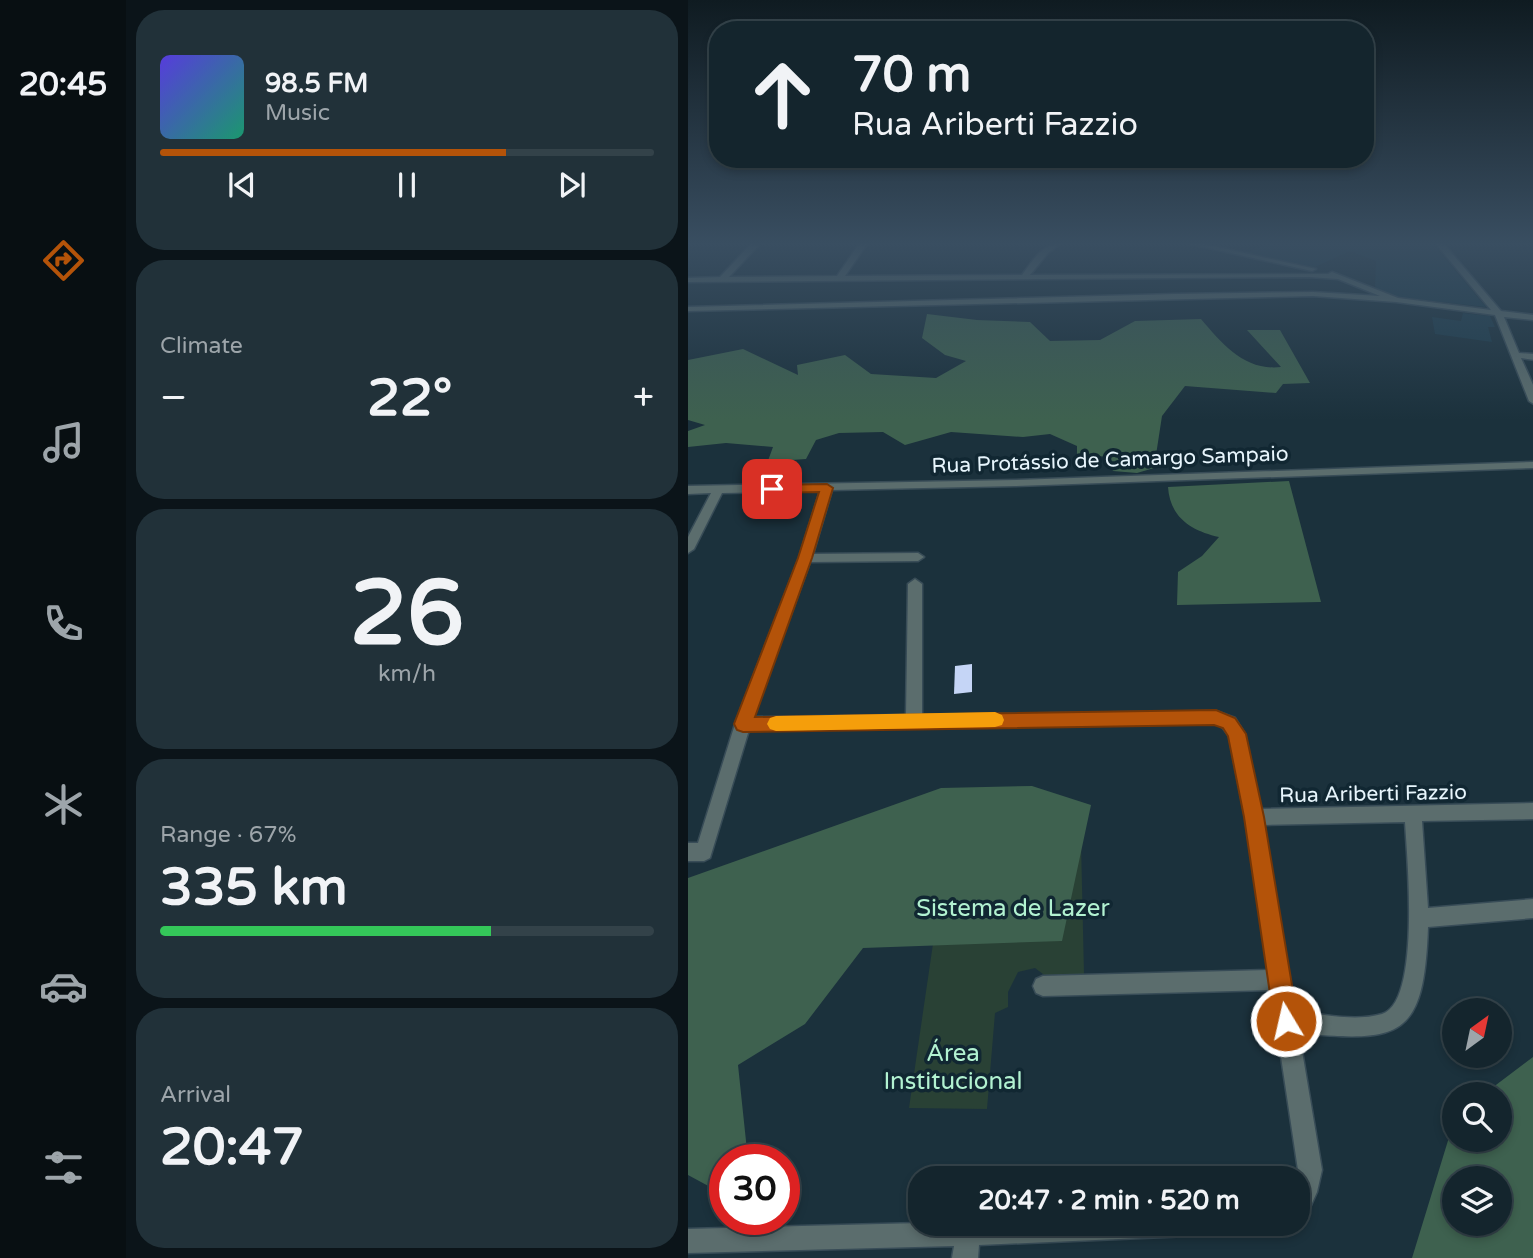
<!DOCTYPE html>
<html lang="en">
<head>
<meta charset="utf-8">
<style>
  :root { --surface:#14252d; --page:#213139; --text:#f1f3f6; --muted:#9da5aa; --line:#334249; --accent:#b45309 }
  body { margin:0; font-family:"Varela Round",sans-serif; background:var(--page); color:var(--text); height:100vh; display:flex; flex-direction:column; font-size:26px; white-space:nowrap }
  * { box-sizing:border-box; margin:0 }
  p { font-size:23px; color:var(--muted) }
  .icon { flex:none; width:38px; height:38px; fill:none; stroke:currentColor; stroke-width:2; stroke-linecap:round; stroke-linejoin:round }
  .map { position:relative; flex:1; overflow:hidden }
  .drawer { display:flex; flex-direction:column; gap:10px; padding:10px; background:#0b1419; width:562px }
  .drawer>* { flex:none }
  .guide { position:absolute; left:21px; top:21px; width:665px; height:147px; border-radius:28px; box-shadow:0 4px 10px #0003,0 0 0 2px var(--line); background:#14252d; color:var(--text); overflow:hidden }
  .needle { width:46px; rotate:33deg }
  .fabs { position:absolute; left:754px; top:998px; display:grid; gap:14px }
  .fabs a { display:grid; place-items:center; width:70px; height:70px; border-radius:50%; background:var(--surface); box-shadow:0 4px 10px #0003,0 0 0 2px var(--line); font-size:35px }
  .speed { position:absolute; left:21px; top:1144px; display:flex; gap:14px; font-size:35px; font-weight:700; text-align:center }
  .speed>* { display:grid; place-content:center; width:91px; height:91px; border-radius:50%; background:var(--surface); box-shadow:0 4px 10px #0003,0 0 0 2px var(--line); line-height:1 }
  .speed .limit { border:10px solid #d22; background:#fff; color:#111 }
  .pin { position:absolute; display:grid; place-items:center; width:60px; height:60px; color:#fff; margin:-30px; border-radius:14px; box-shadow:0 4px 10px #0006 }
  .me { position:absolute; width:77px; margin:-38px; rotate:351deg; stroke-linejoin:round; filter:drop-shadow(0 0 5px #0008) }
  .turn { display:flex; align-items:center; gap:24px; height:147px; padding:0 28px; font-size:32px }
  .turn .icon { width:91px; height:91px; stroke-width:2.5 }
  .turn b { display:block; font-size:49px; line-height:60px }
  .big { font-size:52px; font-weight:700; line-height:1.1 }
  .drawer .tile { flex:1; display:flex; flex-direction:column; justify-content:center; gap:10px; min-width:0; padding:0 24px; border-radius:28px; background:var(--page) }
  .drawer .dial { align-items:center; gap:0 }
  .dial b { font-size:91px; line-height:1 }
  .song { display:flex; align-items:center; gap:21px }
  .cover { width:84px; height:84px; border-radius:10px; background:linear-gradient(135deg,hsl(250 70% 55%),hsl(160 70% 35%)) }
  .played { height:7px; border-radius:4px; background:linear-gradient(90deg,var(--accent) 70%,var(--line) 70%) }
  .keys { display:flex; justify-content:space-around; direction:ltr }
  .heat { display:flex; justify-content:space-between; align-items:center; font-size:38px; direction:ltr }
  .charge { height:10px; border-radius:5px; background:linear-gradient(90deg,#34c759 67%,var(--line) 0) }
  .trip { position:absolute; left:220px; top:1166px; width:402px; height:70px; border-radius:28px; background:var(--surface); box-shadow:0 4px 10px #0003,0 0 0 2px var(--line); font-weight:700; line-height:70px; text-align:center }
  main { display:flex; flex:1; min-height:0 }
  .dock { display:flex; flex-direction:column; width:126px; justify-content:space-around; align-items:center; background:#080f12; color:var(--muted) }
  .dock .icon { width:49px; height:49px }
  .dock .selected { color:var(--accent) }
  .dock b { font-size:32px; color:var(--text) }
  .map>svg:first-child { display:block }
  .built { fill:#1d3c4b }
  .green { fill:#294135 }
  .forest { fill:#3e614f; fill-rule:evenodd }
  .building { fill:#c5d5f6 }
  .lines { fill:none; stroke-linecap:round; stroke-linejoin:round }
  .minor-casing { stroke:#384c57; stroke-width:3 }
  .minor { fill:#5b6d6d; fill-rule:evenodd }
  .route { fill:#b45309; stroke:#753606; stroke-width:2 }
  .slow { fill:#f59e0b }
  .labels { text-anchor:middle; dominant-baseline:central; stroke-width:7; stroke-linejoin:round; paint-order:stroke }
  .street-label { font-size:21px; fill:#e7f5fc; stroke:#112732 }
  .near-park-label { font-size:24px; fill:#b2f2d1; stroke:#112732 }
</style>
</head>
<body>
<main>
<nav class="dock">
<b>20:45</b>
<svg class="icon selected" aria-label="directions" viewBox="0 0 24 24"><path d="M12 3l9 9-9 9-9-9zM9 14v-3h6M13 9l2 2-2 2"/></svg>
<svg class="icon" aria-label="music" viewBox="0 0 24 24"><path d="M9 18V5l10-2v13"/><circle cx="6" cy="18" r="3"/><circle cx="16" cy="16" r="3"/></svg>
<svg class="icon" aria-label="phone" viewBox="0 0 24 24"><path d="M5 4h4l2 5-3 2q2 4 5 5l2-3 5 2v4C11 20 4 13 5 4z"/></svg>
<svg class="icon" aria-label="climate" viewBox="0 0 24 24"><path d="M12 3v18M4 7l16 10M4 17L20 7"/></svg>
<svg class="icon" aria-label="car" viewBox="0 0 24 24"><path d="M5 17H2v-5l4-1 3-4h7l3 4 3 1v5h-3M9 17h6M6 11h13"/><circle cx="7" cy="17" r="2"/><circle cx="17" cy="17" r="2"/></svg>
<svg class="icon" aria-label="filters" viewBox="0 0 24 24"><path d="M4 7h16M4 17h16"/><circle cx="9" cy="7" r="2"/><circle cx="15" cy="17" r="2"/></svg>
</nav>
<section class="drawer">
<div class="tile">
<div class="song"><i class="cover"></i><div><b>98.5 FM</b><p>Music</p></div></div>
<div class="played"></div>
<div class="keys"><svg class="icon" aria-label="previous" viewBox="0 0 24 24"><path d="M18 5L8 12l10 7zM5 5v14"/></svg><svg class="icon" aria-label="pause" viewBox="0 0 24 24"><path d="M8 5v14M16 5v14"/></svg><svg class="icon" aria-label="next" viewBox="0 0 24 24"><path d="M6 5l10 7-10 7zM19 5v14"/></svg></div>
</div>
<div class="tile"><p>Climate</p>
<div class="heat"><a>−</a><b class="big">22°</b><a>+</a></div>
</div>
<div class="tile dial"><b>26</b><p>km/h</p></div>
<div class="tile"><p>Range · 67%</p><b class="big">335 km</b><div class="charge"></div></div>
<div class="tile"><p>Arrival</p><b class="big">20:47</b></div>
</section>
<div class="map">
<svg width="846" height="1258" viewBox="0 0 846 1258">
  <rect width="100%" height="100%" fill="#1b313c"/>
  <!-- built -->
  <g class="built">
    <path d="M 579,244 L 746,245 L 798,307 L 707,297 L 687,288 L 688,261 L 662,251 L 627,267 L 559,253 Z"/>
    <path d="M 775,313 L 802,316 L 807,327 L 800,327 L 804,342 L 747,334 L 744,317 L 773,321 Z"/>
  </g>
  <!-- green -->
  <path class="green" d="M 393,842 L 396,974 L 359,977 L 347,968 L 330,972 L 320,992 L 320,1007 L 307,1013 L 299,1109 L 221,1108 L 259,848 Z"/>
  <!-- forest -->
  <g class="forest">
    <path d="M 239,314 L 289,320 L 342,322 L 362,341 L 412,340 L 447,321 L 513,319 C 535,345 557,371 593,367 L 559,330 L 592,330 L 622,383 L 595,384 L 588,393 L 497,386 L 474,416 L 466,468 L 449,473 L 425,471 L 418,457 L 411,456 L 404,466 L 389,464 L 389,446 L 362,434 L 335,437 L 263,432 L 217,445 L 195,432 L 151,433 L 128,440 L 118,459 L 104,460 L 98,474 L 74,477 L 85,447 L 38,443 L 0,447 L 0,431 L 17,425 L 0,420 L 0,360 L 55,349 L 110,375 L 109,365 L 157,355 L 183,374 L 248,378 L 278,361 L 257,355 L 234,338 Z"/>
    <path d="M 601,481 L 633,602 L 489,605 L 490,572 L 514,556 L 531,537 C 504,531 482,518 480,487 Z"/>
    <path d="M 344,786 L 403,805 L 374,941 L 175,948 L 117,1024 L 50,1065 L 60,1160 L 37,1160 L 37,1195 L 0,1175 L 0,878 L 253,788 Z"/>
    <path d="M 845,1057 L 845,1258 L 724,1258 L 766,1121 L 766,1139 L 812,1139 L 812,1094 L 796,1094 ZM 766,1178 L 812,1178 L 812,1223 L 766,1223 Z"/>
  </g>
  <!-- building -->
  <path class="building" d="M 284,664 L 284,692 L 266,694 L 267,666 Z"/>
  <g class="lines">
    <!-- minor casing -->
    <g class="minor-casing">
      <g id="minor">
        <path d="M 63,244 L 70,246 L 41,277 L 149,276 L 171,244 L 179,244 L 157,276 L 334,275 C 344,262 353,244 372,244 L 360,253 L 342,275 L 640,274 L 644,272 L 710,298 L 803,310 L 748,244 L 756,244 L 813,311 L 846,315 L 846,320 L 816,317 L 831,353 L 846,354 L 846,360 L 833,358 L 846,387 L 846,404 L 841,401 L 807,315 L 708,302 L 625,296 L 0,311 L 0,307 L 487,294 L 625,292 L 692,296 L 650,279 L 621,277 L 0,282 L 0,278 L 32,277 Z"/>
        <path d="M 502,244 L 516,244 L 628,269 L 624,271 Z"/>
        <path d="M 846,462 L 846,468 L 328,486 L 144,490 L 125,554 L 230,553 L 236,557 L 230,561 L 122,562 L 65,717 L 218,715 L 220,584 L 227,579 L 234,584 L 234,715 L 528,711 L 547,718 L 557,734 L 573,809 L 846,803 L 846,819 L 734,821 L 740,908 L 846,899 L 846,918 L 740,927 C 736,1037 714,1043 611,1033 L 634,1170 L 629,1192 L 620,1212 L 611,1215 L 611,1178 L 608,1178 L 610,1170 L 583,990 L 355,996 L 348,993 L 345,986 L 348,979 L 355,976 L 580,970 L 557,817 L 541,736 L 535,728 L 527,723 L 61,730 L 22,858 L 16,861 L 0,861 L 0,843 L 10,843 L 47,724 L 111,558 L 132,491 L 34,493 L 6,549 L 0,553 L 0,537 L 23,493 L 0,494 L 0,486 L 328,480 ZM 717,822 C 719,856 733,1002 694,1014 C 667,1022 634,1014 607,1011 L 576,825 Z"/>
        <path d="M 233,1223 L 535,1223 L 532,1232 L 523,1235 L 291,1245 L 290,1258 L 264,1258 L 266,1246 L 0,1253 L 0,1229 Z"/>
      </g>
    </g>
    <!-- minor -->
    <use href="#minor" class="minor"/>
  </g>
  <!-- sky -->
  <linearGradient id="sky" x2="0" y2="1"><stop stop-color="#0f1b21"/><stop offset="0.58" stop-color="#394e61"/><stop offset="1" stop-color="#394e61" stop-opacity="0"/></linearGradient>
  <rect width="846" height="420" fill="url(#sky)"/>
  <!-- route -->
  <path class="route" d="M 139,484 L 145,488 L 124,558 L 67,717 L 528,710 L 547,718 L 558,734 L 576,817 L 610,1021 L 607,1029 L 598,1033 L 590,1029 L 586,1021 L 556,817 L 540,736 L 535,728 L 526,725 L 55,732 L 49,730 L 46,724 L 110,558 L 131,492 L 84,493 L 78,489 L 84,485 Z"/>
  <!-- slow -->
  <path class="slow" d="M 307,712 L 314,715 L 316,720 L 314,725 L 307,727 L 88,731 L 82,729 L 79,724 L 82,718 L 88,716 Z"/>
  <g class="labels">
    <!-- street labels -->
    <g class="street-label">
      <text transform="translate(422 460) rotate(-2)">Rua Protássio de Camargo Sampaio</text>
      <text transform="translate(685 794) rotate(-1)">Rua Ariberti Fazzio</text>
    </g>
    <!-- near-park labels -->
    <g class="near-park-label">
      <text x="325" y="908">Sistema de Lazer</text>
      <text x="265" y="1053">Área<tspan x="265" dy="28">Institucional</tspan></text>
    </g>
  </g>
</svg>
<div class="fabs">
<a><svg class="needle" viewBox="-14 -14 28 28"><path d="M0-13l5 13h-10z" fill="#e53935"/><path d="M0 13l5-13h-10z" fill="#9da5aa"/></svg></a>
<a><svg class="icon" aria-label="search" viewBox="0 0 24 24"><circle cx="10" cy="10" r="6"/><path d="M15 15l6 6"/></svg></a>
<a><svg class="icon" aria-label="layers" viewBox="0 0 24 24"><path d="M12 4l9 5-9 5-9-5zM3 14l9 5 9-5"/></svg></a>
</div>
<div class="speed"><div class="limit">30</div></div>
<div class="pin" style="left:84px;top:489px;background:#d93025"><svg class="icon" aria-label="arrive" viewBox="0 0 24 24"><path d="M6 21V4h12l-3 4 3 4H6"/></svg></div>
<svg class="me" style="left:598px;top:1021px" viewBox="-20 -20 40 40"><circle r="17" fill="#b45309" stroke="#fff" stroke-width="3"/><path d="M0-11L8 9 0 5-8 9z" fill="#fff"/></svg>
<div class="trip">20:47 · 2 min · 520 m</div>
<div class="guide">
<div class="turn"><svg class="icon" aria-label="ahead" viewBox="0 0 24 24"><path d="M12 20V5M6 11l6-6 6 6"/></svg><div><b>70 m</b>Rua Ariberti Fazzio</div></div>
</div>
</div>
</main>
</body>
</html>
